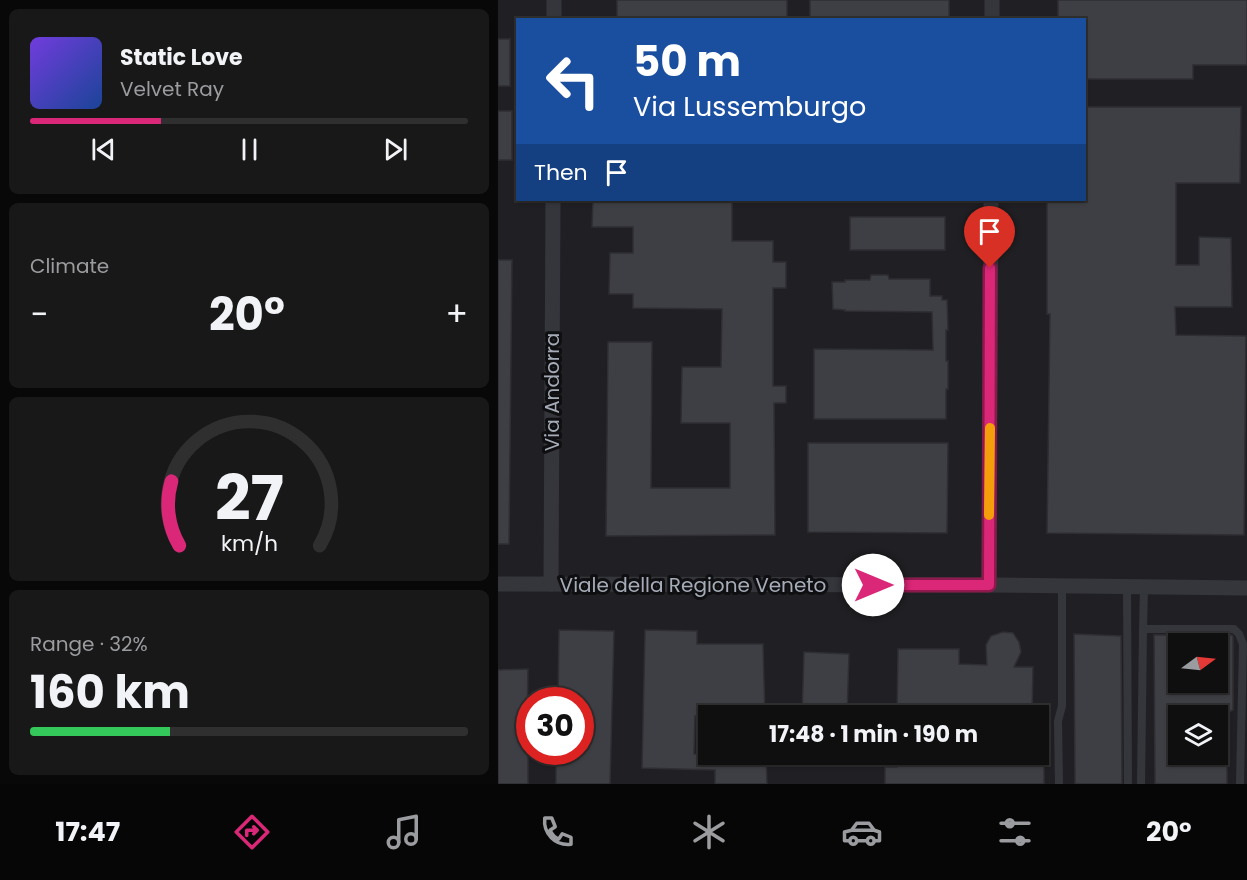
<!DOCTYPE html>
<html lang="en">
<head>
<meta charset="utf-8">
<style>
  :root { --surface:#0f0f10; --page:#181819; --text:#f1f3f6; --muted:#9b9c9f; --line:#2f2f30; --accent:#db2777 }
  body { margin:0; font-family:Poppins,sans-serif; background:var(--page); color:var(--text); height:100vh; display:flex; flex-direction:column; font-size:22px; white-space:nowrap }
  * { box-sizing:border-box; margin:0 }
  p { font-size:20px; color:var(--muted) }
  .icon { flex:none; width:33px; height:33px; fill:none; stroke:currentColor; stroke-width:2; stroke-linecap:round; stroke-linejoin:round }
  .map { position:relative; flex:1; overflow:hidden }
  .panel { display:flex; flex-direction:column; gap:9px; padding:9px; background:#080809; width:498px }
  .panel>* { flex:none }
  .top-card { position:absolute; left:18px; top:18px; width:570px; height:183px; border-radius:0px; box-shadow:0 2px 4px #0004,0 0 0 2px var(--line); background:#1a4fa0; color:#fff; overflow:hidden }
  .needle { width:39px; rotate:75deg }
  .controls { position:absolute; left:670px; top:633px; display:grid; gap:12px }
  .controls a { display:grid; place-items:center; width:60px; height:60px; border-radius:0px; background:var(--surface); box-shadow:0 2px 4px #0004,0 0 0 2px var(--line); font-size:30px }
  .speed { position:absolute; left:18px; top:687px; display:flex; gap:12px; font-size:30px; font-weight:700; text-align:center }
  .speed>* { display:grid; place-content:center; width:78px; height:78px; border-radius:50%; background:var(--surface); box-shadow:0 2px 4px #0004,0 0 0 2px var(--line); line-height:1 }
  .speed .limit { border:9px solid #d22; background:#fff; color:#111 }
  .pin { position:absolute; display:grid; place-items:center; width:51px; height:51px; color:#fff; margin:-62px -26px; border-radius:50% 50% 50% 0; rotate:-45deg; box-shadow:0 0 6px #0007 }
  .pin .icon { rotate:45deg }
  .me { position:absolute; width:66px; margin:-33px; rotate:90deg; stroke-linejoin:round; filter:drop-shadow(0 0 4px #0008) }
  .turn { display:flex; align-items:center; gap:21px; height:126px; padding:0 18px; font-size:27px }
  .turn .icon { width:78px; height:78px; stroke-width:2.5 }
  .turn b { display:block; font-size:42px; line-height:51px }
  .then { display:flex; align-items:center; height:57px; padding:0 18px; background:#0003; gap:12px; font-size:22px }
  .big { font-size:45px; font-weight:700; line-height:1.1 }
  .panel .widget { flex:1; display:flex; flex-direction:column; justify-content:center; gap:9px; min-width:0; padding:0 21px; border-radius:9px; background:var(--page) }
  .panel .dial { align-items:center; gap:0 }
  .dial svg { height:156px; overflow:visible; fill:none; stroke:var(--line); stroke-width:7; stroke-linecap:round; text-anchor:middle }
  .dial text { fill:var(--text); stroke:none }
  .song { display:flex; align-items:center; gap:18px }
  .cover { width:72px; height:72px; border-radius:9px; background:linear-gradient(135deg,hsl(260 70% 55%),hsl(220 70% 35%)) }
  .played { height:6px; border-radius:3px; background:linear-gradient(90deg,var(--accent) 30%,var(--line) 30%) }
  .keys { display:flex; justify-content:space-around; direction:ltr }
  .heat { display:flex; justify-content:space-between; align-items:center; font-size:33px; direction:ltr }
  .charge { height:9px; border-radius:4px; background:linear-gradient(90deg,#34c759 32%,var(--line) 0) }
  .trip { position:absolute; left:200px; top:705px; width:351px; height:60px; border-radius:0px; background:var(--surface); box-shadow:0 2px 4px #0004,0 0 0 2px var(--line); font-weight:700; line-height:60px; text-align:center }
  .tabs { display:flex; height:96px; justify-content:space-around; align-items:center; background:#060606; color:var(--muted) }
  .tabs .icon { width:42px; height:42px }
  .tabs .on { color:var(--accent) }
  .tabs b { font-size:27px; color:var(--text) }
  main { display:flex; flex:1; min-height:0 }
  .map>svg:first-child { display:block }
  .built { fill:#202024; fill-rule:evenodd }
  .building { fill:#3e3f44; stroke:#2e2e33; stroke-width:1.5 }
  .lines { fill:none; stroke-linecap:round; stroke-linejoin:round }
  .lane { stroke:#35363c; stroke-width:8 }
  .street { stroke:#35363c; stroke-width:15 }
  .route-casing { stroke:#8e194d; stroke-width:15 }
  .route { stroke:#db2777; stroke-width:10 }
  .slow { stroke:#f59e0b; stroke-width:10 }
  .labels { text-anchor:middle; dominant-baseline:central; stroke-width:6; stroke-linejoin:round; paint-order:stroke }
  .street-label { font-size:20px; fill:#a5acb8; stroke:#0f0f11 }
</style>
</head>
<body>
<main>
<section class="panel">
<div class="widget">
<div class="song"><i class="cover"></i><div><b>Static Love</b><p>Velvet Ray</p></div></div>
<div class="played"></div>
<div class="keys"><svg class="icon" aria-label="previous" viewBox="0 0 24 24"><path d="M18 5L8 12l10 7zM5 5v14"/></svg><svg class="icon" aria-label="pause" viewBox="0 0 24 24"><path d="M8 5v14M16 5v14"/></svg><svg class="icon" aria-label="next" viewBox="0 0 24 24"><path d="M6 5l10 7-10 7zM19 5v14"/></svg></div>
</div>
<div class="widget"><p>Climate</p>
<div class="heat"><a>−</a><b class="big">20°</b><a>+</a></div>
</div>
<div class="widget dial"><svg viewBox="0 0 100 80">
<path d="M14 69A42 42 0 1 1 86 69"/>
<path d="M14 69A42 42 0 0 1 10 36" stroke="#db2777"/>
<text x="50" y="56" font-size="32" font-weight="700">27</text>
<text x="50" y="72" font-size="11">km/h</text>
</svg></div>
<div class="widget"><p>Range · 32%</p><b class="big">160 km</b><div class="charge"></div></div>
</section>
<div class="map">
<svg width="749" height="784" viewBox="0 0 749 784">
  <rect width="100%" height="100%" fill="#141416"/>
  <!-- built -->
  <path class="built" d="M 0,0 L 749,0 L 749,784 L 0,784 ZM 20,20 L 586,20 L 586,200 L 20,200 ZM 681,644 L 720,644 L 720,682 L 681,682 ZM 32,700 L 82,700 L 82,752 L 32,752 ZM 210,716 L 540,716 L 540,754 L 210,754 ZM 681,716 L 720,716 L 720,754 L 681,754 Z"/>
  <!-- building -->
  <g class="building">
    <path d="M 119,0 L 289,0 L 289,19 L 138,20 L 138,18 L 119,18 Z"/>
    <rect x="312" y="0" width="139" height="20"/>
    <path d="M 560,0 L 749,0 L 749,65 L 695,65 L 695,79 L 586,79 L 586,20 L 560,20 Z"/>
    <rect x="0" y="39" width="12" height="47"/>
    <path d="M 586,107 L 743,107 L 742,183 L 678,183 L 678,265 L 701,265 L 701,237 L 733,238 L 734,307 L 677,307 L 678,335 L 748,336 L 746,535 L 549,533 L 552,314 L 549,314 L 549,200 L 586,200 Z"/>
    <rect x="0" y="111" width="14" height="49"/>
    <path d="M 95,200 L 234,200 L 234,241 L 275,241 L 275,262 L 288,262 L 288,288 L 275,288 L 275,386 L 288,386 L 288,403 L 276,403 L 277,535 L 108,536 L 110,342 L 154,342 L 153,488 L 232,488 L 232,423 L 183,423 L 184,367 L 223,367 L 224,309 L 135,308 L 135,294 L 111,294 L 112,253 L 135,253 L 135,227 L 94,227 Z"/>
    <rect x="352" y="217" width="95" height="33"/>
    <path d="M 0,260 L 14,260 L 11,544 L 0,544 Z"/>
    <path d="M 373,275 L 390,275 L 391,279 L 432,279 L 432,296 L 444,296 L 444,300 L 449,300 L 450,330 L 448,330 L 448,361 L 450,361 L 450,389 L 448,389 L 448,419 L 316,419 L 316,349 L 435,350 L 434,312 L 347,311 L 347,310 L 335,309 L 334,282 L 347,282 L 347,280 L 372,280 Z"/>
    <path d="M 310,443 L 450,443 L 449,533 L 310,532 Z"/>
    <path d="M 61,630 L 116,631 L 112,784 L 58,784 L 58,752 L 82,752 L 82,700 L 60,700 Z"/>
    <path d="M 147,630 L 199,631 L 199,644 L 265,644 L 267,716 L 197,716 L 196,754 L 268,754 L 269,784 L 217,784 L 217,770 L 144,768 Z"/>
    <path d="M 505,632 L 515,633 L 521,642 L 523,652 L 516,667 L 535,667 L 534,716 L 399,716 L 400,649 L 461,649 L 461,664 L 489,665 L 488,645 L 493,636 Z"/>
    <path d="M 576,634 L 623,636 L 624,784 L 577,784 Z"/>
    <path d="M 656,635 L 681,635 L 681,682 L 720,682 L 720,635 L 734,635 L 735,637 L 735,710 L 729,713 L 729,716 L 681,716 L 681,754 L 729,754 L 729,784 L 657,784 Z"/>
    <path d="M 306,652 L 351,654 L 349,716 L 304,716 Z"/>
    <path d="M 30,669 L 29,733 L 30,733 L 30,784 L 0,784 L 0,670 Z"/>
    <path d="M 399,754 L 533,754 L 533,764 L 546,764 L 546,784 L 387,784 L 387,767 L 399,767 Z"/>
  </g>
  <g class="lines">
    <!-- lane -->
    <g class="lane">
      <path d="M 629,587 L 630,784"/>
      <path d="M 645,629 L 646,587"/>
      <path d="M 561,784 L 560,721 L 564,706 L 564,586"/>
      <path d="M 643,784 L 645,629 L 736,629 L 741,634 L 745,644 L 742,784"/>
    </g>
    <!-- street -->
    <g class="street">
      <path d="M 56,20 L 56,0"/>
      <path d="M 494,20 L 494,0"/>
      <path d="M 0,584 L 491,585 L 749,588"/>
      <path d="M 53,584 L 55,200"/>
      <path d="M 491,585 L 493,200"/>
    </g>
  </g>
  <g class="lines">
    <!-- route casing -->
    <g class="route-casing">
      <path id="route" d="M 375,585 L 491,585 L 492,268"/>
    </g>
    <!-- route -->
    <use href="#route" class="route"/>
    <!-- slow -->
    <path class="slow" d="M 491,515 L 492,428"/>
  </g>
  <g class="labels">
    <!-- street labels -->
    <g class="street-label">
      <text transform="translate(54 392) rotate(-90)">Via Andorra</text>
      <text x="195" y="585">Viale della Regione Veneto</text>
    </g>
  </g>
</svg>
<div class="controls">
<a><svg class="needle" viewBox="-14 -14 28 28"><path d="M0-13l5 13h-10z" fill="#e53935"/><path d="M0 13l5-13h-10z" fill="#9b9c9f"/></svg></a>
<a><svg class="icon" aria-label="layers" viewBox="0 0 24 24"><path d="M12 4l9 5-9 5-9-5zM3 14l9 5 9-5"/></svg></a>
</div>
<div class="speed"><div class="limit">30</div></div>
<div class="pin" style="left:492px;top:268px;background:#d93025"><svg class="icon" aria-label="arrive" viewBox="0 0 24 24"><path d="M6 21V4h12l-3 4 3 4H6"/></svg></div>
<svg class="me" style="left:375px;top:585px" viewBox="-20 -20 40 40"><circle r="19" fill="#fff"/><path d="M0-13L10 11 0 6-10 11z" fill="#db2777"/></svg>
<div class="trip">17:48 · 1 min · 190 m</div>
<div class="top-card">
<div class="turn"><svg class="icon" aria-label="left" viewBox="0 0 24 24"><path d="M17 20v-9H6M10 6l-5 5 5 5"/></svg><div><b>50 m</b>Via Lussemburgo</div></div>
<div class="then">Then<svg class="icon" aria-label="arrive" viewBox="0 0 24 24"><path d="M6 21V4h12l-3 4 3 4H6"/></svg></div>
</div>
</div>
</main>
<nav class="tabs">
<b>17:47</b>
<svg class="icon on" aria-label="directions" viewBox="0 0 24 24"><path d="M12 3l9 9-9 9-9-9zM9 14v-3h6M13 9l2 2-2 2"/></svg>
<svg class="icon" aria-label="music" viewBox="0 0 24 24"><path d="M9 18V5l10-2v13"/><circle cx="6" cy="18" r="3"/><circle cx="16" cy="16" r="3"/></svg>
<svg class="icon" aria-label="phone" viewBox="0 0 24 24"><path d="M5 4h4l2 5-3 2q2 4 5 5l2-3 5 2v4C11 20 4 13 5 4z"/></svg>
<svg class="icon" aria-label="climate" viewBox="0 0 24 24"><path d="M12 3v18M4 7l16 10M4 17L20 7"/></svg>
<svg class="icon" aria-label="car" viewBox="0 0 24 24"><path d="M5 17H2v-5l4-1 3-4h7l3 4 3 1v5h-3M9 17h6M6 11h13"/><circle cx="7" cy="17" r="2"/><circle cx="17" cy="17" r="2"/></svg>
<svg class="icon" aria-label="filters" viewBox="0 0 24 24"><path d="M4 7h16M4 17h16"/><circle cx="9" cy="7" r="2"/><circle cx="15" cy="17" r="2"/></svg>
<b>20°</b>
</nav>
</body>
</html>
